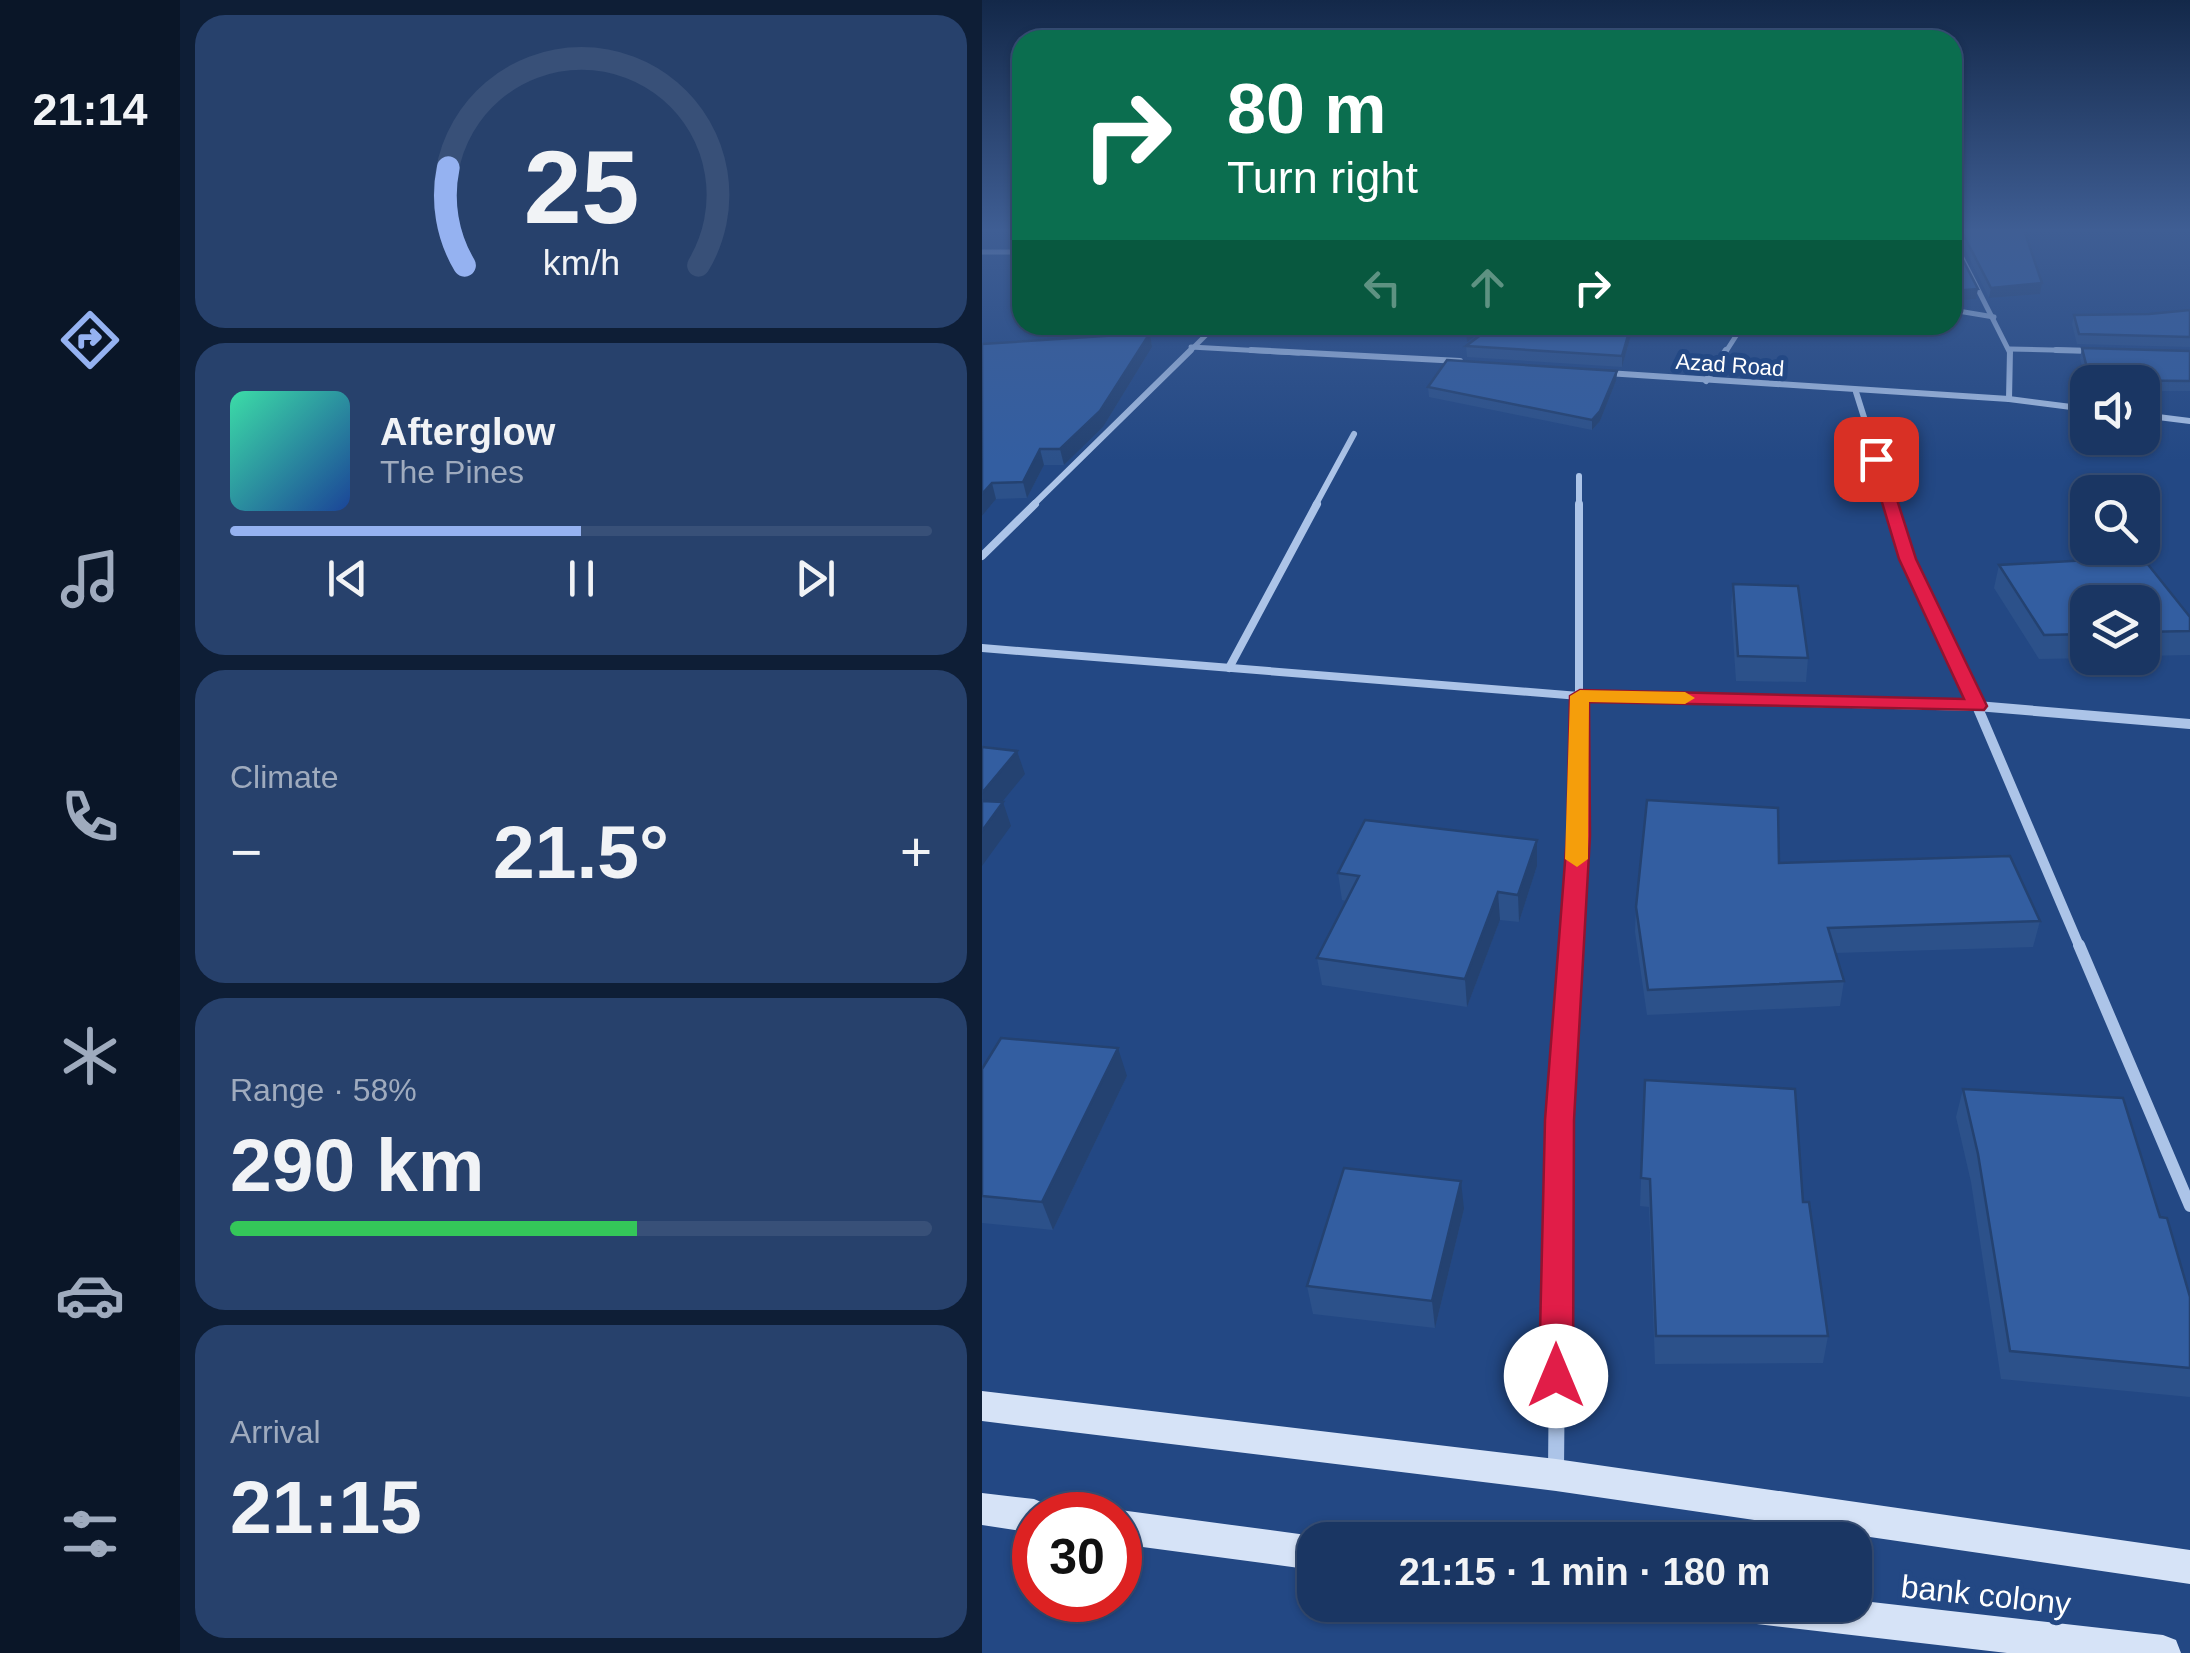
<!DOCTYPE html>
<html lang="en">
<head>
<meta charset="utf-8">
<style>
  :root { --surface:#1a3663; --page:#27416c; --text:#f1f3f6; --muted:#9fabbe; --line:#385078; --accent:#95b2f1 }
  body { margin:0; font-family:Arial,sans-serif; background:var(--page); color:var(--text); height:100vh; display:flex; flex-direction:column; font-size:38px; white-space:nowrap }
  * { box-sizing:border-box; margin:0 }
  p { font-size:32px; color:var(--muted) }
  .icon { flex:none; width:55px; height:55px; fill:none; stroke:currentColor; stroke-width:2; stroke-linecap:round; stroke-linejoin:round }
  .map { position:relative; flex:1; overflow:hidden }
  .sheet { display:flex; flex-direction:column; gap:15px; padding:15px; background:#0e1e36; width:802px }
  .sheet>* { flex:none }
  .top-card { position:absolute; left:30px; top:30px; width:950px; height:305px; border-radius:30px; box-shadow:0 2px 8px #0004,0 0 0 2px var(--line); background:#0b6e4f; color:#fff; overflow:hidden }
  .controls { position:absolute; left:1088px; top:365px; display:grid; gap:20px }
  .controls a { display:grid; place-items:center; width:90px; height:90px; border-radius:20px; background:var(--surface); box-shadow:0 2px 8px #0004,0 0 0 2px var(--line); font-size:50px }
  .speed { position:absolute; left:30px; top:1492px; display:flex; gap:20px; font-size:50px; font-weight:700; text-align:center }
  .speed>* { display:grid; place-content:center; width:130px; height:130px; border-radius:50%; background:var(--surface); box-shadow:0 2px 8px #0004,0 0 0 2px var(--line); line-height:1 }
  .speed .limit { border:15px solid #d22; background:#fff; color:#111 }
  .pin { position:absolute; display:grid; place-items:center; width:85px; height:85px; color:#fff; margin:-42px; border-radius:20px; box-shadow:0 5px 15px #0006 }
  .me { position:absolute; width:110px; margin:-55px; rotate:0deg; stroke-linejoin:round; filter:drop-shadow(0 0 8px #0008) }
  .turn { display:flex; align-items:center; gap:35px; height:210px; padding:0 50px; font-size:45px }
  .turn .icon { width:130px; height:130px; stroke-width:2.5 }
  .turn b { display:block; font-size:70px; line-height:85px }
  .lanes { display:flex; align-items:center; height:95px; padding:0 50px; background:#0003; justify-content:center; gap:50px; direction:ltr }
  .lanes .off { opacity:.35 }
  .big { font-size:75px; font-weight:700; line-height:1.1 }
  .sheet .card { flex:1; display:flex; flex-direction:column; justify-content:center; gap:15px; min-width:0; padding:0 35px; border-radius:30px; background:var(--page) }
  .sheet .dial { align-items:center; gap:0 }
  .dial svg { height:260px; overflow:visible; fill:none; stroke:var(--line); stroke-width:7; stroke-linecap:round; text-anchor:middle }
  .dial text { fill:var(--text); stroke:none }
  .song { display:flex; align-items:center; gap:30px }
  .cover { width:120px; height:120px; border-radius:15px; background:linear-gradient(135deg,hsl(160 70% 55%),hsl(220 70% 35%)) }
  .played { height:10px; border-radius:5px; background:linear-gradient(90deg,var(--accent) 50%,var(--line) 50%) }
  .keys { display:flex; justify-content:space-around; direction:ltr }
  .heat { display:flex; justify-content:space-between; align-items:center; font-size:55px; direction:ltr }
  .charge { height:15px; border-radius:8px; background:linear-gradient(90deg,#34c759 58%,var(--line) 0) }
  .trip { position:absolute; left:315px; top:1522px; width:575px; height:100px; border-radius:30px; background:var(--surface); box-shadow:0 2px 8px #0004,0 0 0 2px var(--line); font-weight:700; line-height:100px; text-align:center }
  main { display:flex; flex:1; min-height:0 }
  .tab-bar { display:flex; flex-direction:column; width:180px; justify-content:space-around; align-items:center; background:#0a1628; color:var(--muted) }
  .tab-bar .icon { width:70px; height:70px }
  .tab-bar .selected { color:var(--accent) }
  .tab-bar b { font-size:45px; color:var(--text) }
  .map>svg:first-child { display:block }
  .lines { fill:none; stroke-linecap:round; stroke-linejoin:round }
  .street-far5 { stroke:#acc4e8; stroke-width:5 }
  .street-far4 { stroke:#acc4e8; stroke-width:6 }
  .street-far3 { stroke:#acc4e8; stroke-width:8 }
  .street-far2 { stroke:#acc4e8; stroke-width:10 }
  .street-far1 { stroke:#acc4e8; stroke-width:12 }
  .street { stroke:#acc4e8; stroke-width:16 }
  .secondary { fill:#d6e3f7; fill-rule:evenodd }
  .wall { fill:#2c518a }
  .shaded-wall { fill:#244271 }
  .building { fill:#335ea1; stroke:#244271; stroke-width:2.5 }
  .route { fill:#e11d48; stroke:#92132f; stroke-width:2.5 }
  .slow { fill:#f59e0b }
  .labels { text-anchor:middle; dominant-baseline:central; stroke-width:10; stroke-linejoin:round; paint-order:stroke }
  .far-street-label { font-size:22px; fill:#fff; stroke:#234884 }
  .near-street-label { font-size:32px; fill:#fff; stroke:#234884 }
</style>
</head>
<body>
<main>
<nav class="tab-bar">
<b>21:14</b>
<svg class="icon selected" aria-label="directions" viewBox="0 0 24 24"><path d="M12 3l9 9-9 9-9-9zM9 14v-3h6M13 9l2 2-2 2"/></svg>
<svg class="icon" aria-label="music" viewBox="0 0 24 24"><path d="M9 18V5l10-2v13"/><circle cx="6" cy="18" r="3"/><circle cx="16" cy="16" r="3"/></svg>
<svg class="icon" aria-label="phone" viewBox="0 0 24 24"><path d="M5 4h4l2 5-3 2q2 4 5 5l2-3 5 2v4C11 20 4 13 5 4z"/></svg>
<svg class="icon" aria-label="climate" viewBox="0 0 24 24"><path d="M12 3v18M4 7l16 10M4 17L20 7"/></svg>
<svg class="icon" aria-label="car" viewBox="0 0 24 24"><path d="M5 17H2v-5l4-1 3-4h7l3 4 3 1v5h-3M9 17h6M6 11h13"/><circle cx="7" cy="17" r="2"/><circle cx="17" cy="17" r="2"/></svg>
<svg class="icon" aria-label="filters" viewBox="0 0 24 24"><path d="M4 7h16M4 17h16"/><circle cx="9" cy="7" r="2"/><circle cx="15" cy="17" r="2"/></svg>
</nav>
<section class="sheet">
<div class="card dial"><svg viewBox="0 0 100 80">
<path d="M14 69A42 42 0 1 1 86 69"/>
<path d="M14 69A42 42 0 0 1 9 39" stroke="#95b2f1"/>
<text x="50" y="56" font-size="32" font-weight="700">25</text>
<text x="50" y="72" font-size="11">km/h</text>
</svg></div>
<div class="card">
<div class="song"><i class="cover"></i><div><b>Afterglow</b><p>The Pines</p></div></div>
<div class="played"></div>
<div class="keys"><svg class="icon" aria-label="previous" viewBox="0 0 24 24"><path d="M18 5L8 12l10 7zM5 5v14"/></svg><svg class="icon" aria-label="pause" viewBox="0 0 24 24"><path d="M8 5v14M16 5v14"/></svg><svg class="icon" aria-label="next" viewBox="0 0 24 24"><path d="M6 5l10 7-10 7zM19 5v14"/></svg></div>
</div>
<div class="card"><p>Climate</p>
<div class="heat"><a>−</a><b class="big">21.5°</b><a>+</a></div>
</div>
<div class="card"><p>Range · 58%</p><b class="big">290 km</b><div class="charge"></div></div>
<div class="card"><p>Arrival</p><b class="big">21:15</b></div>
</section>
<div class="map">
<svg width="1208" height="1653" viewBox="0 0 1208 1653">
  <rect width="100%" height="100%" fill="#234884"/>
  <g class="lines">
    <!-- street-far5 -->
    <g class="street-far5">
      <path d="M 970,238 L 1028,353"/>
      <path d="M 0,252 L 40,252"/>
      <path d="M 970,310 L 1012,317"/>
      <path d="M 209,347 L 317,353"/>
      <path d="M 1028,349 L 1112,351"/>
      <path d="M 206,353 L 234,325"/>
      <path d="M 743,353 L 761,325"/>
    </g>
    <!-- street-far4 -->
    <g class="street-far4">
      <path d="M 269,350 L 478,361"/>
      <path d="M 1074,350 L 1112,351"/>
      <path d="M 625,373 L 1027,399 L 1105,409"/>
      <path d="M 724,381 L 744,350"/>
      <path d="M 874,392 L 910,506"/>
      <path d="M 1027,399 L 1028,350"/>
      <path d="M 1160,415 L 1208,421"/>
      <path d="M 597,476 L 597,506"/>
      <path d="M 50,506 L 209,350"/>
      <path d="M 333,506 L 372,434"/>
    </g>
    <!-- street-far3 -->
    <g class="street-far3">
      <path d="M 597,504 L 597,701"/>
      <path d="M 909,504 L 926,559 L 993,701"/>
      <path d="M 0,556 L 53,504"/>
      <path d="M 0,648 L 597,696 L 804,701"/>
      <path d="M 247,668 L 335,504"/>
    </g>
    <!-- street-far2 -->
    <g class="street-far2">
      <path d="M 705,699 L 995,706 L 1208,724"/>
      <path d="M 992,699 L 1098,948"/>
      <path d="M 590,948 L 597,836 L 597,699"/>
    </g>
    <!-- street-far1 -->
    <g class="street-far1">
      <path d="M 1097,945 L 1208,1206"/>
      <path d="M 576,1260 L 578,1119 L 590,945"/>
    </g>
    <!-- street -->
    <path class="street" d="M 574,1470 L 576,1257"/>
    <!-- secondary -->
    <g class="secondary">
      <path d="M 0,1391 L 574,1459 L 1208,1550 L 1208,1584 L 574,1491 L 0,1421 Z"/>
      <path d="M 0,1493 L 52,1499 L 64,1504 L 68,1515 L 52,1515 L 52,1533 L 0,1525 Z"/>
      <path d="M 138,1510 L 332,1536 L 341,1540 L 332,1540 L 332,1570 L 138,1544 L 138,1515 L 127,1515 Z"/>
      <path d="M 872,1600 L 1181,1635 L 1194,1640 L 1199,1653 L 1025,1653 L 758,1622 L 746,1617 L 741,1605 L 872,1605 Z"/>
    </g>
  </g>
  <!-- wall -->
  <g class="wall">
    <path d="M 970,230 L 1042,230 L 1058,294 L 1007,298 L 976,235 L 970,232 Z"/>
    <path d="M 1208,310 L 1208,347 L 1095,344 L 1090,324 L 1092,315 L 1167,314 Z"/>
    <path d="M 512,325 L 652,325 L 640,367 L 485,357 L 484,346 Z"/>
    <path d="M 168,333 L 170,347 L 121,427 L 82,465 L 62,465 L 45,498 L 14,499 L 0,516 L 0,344 Z"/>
    <path d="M 1100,348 L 1208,351 L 1208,391 L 1160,391 L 1160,382 L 1105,382 L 1105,389 L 1098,358 Z"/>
    <path d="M 635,371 L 634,381 L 618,421 L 610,430 L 447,397 L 446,387 Z"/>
    <path d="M 1160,557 L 1208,617 L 1208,655 L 1160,656 L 1160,602 L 1105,602 L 1105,658 L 1112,658 L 1057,659 L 1012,588 L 1017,565 Z"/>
    <path d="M 751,584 L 826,658 L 824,682 L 754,681 L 749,607 Z"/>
    <path d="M 797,863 L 1058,921 L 1051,947 L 853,953 L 862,981 L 858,1006 L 665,1015 L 653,932 L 654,907 Z"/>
    <path d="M 555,866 L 537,922 L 518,920 L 485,1007 L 340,985 L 335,958 L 364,901 L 360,900 L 356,873 Z"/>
    <path d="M 0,1069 L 145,1076 L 71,1230 L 0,1223 Z"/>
    <path d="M 663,1080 L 821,1202 L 846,1336 L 841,1363 L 673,1364 L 667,1207 L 658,1206 Z"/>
    <path d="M 981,1089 L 1178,1217 L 1208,1297 L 1208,1397 L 1019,1379 L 989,1182 L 974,1117 Z"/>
    <path d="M 482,1209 L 453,1328 L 331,1314 L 325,1286 Z"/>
  </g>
  <!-- shaded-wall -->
  <g class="shaded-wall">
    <path d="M 1060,283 L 1058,294 L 1007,298 L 1009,288 Z"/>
    <path d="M 996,289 L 994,299 L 970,301 L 970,291 Z"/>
    <path d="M 493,325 L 508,325 L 485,342 L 484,331 Z"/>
    <path d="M 649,325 L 652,325 L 640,367 L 640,356 Z"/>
    <path d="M 168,333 L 170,347 L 121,427 L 82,465 L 78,449 Z"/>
    <path d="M 635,371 L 634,381 L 618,421 L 610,430 L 610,420 Z"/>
    <path d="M 58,449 L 62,465 L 45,498 L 41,482 Z"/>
    <path d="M 10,483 L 14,499 L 0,516 L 0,494 Z"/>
    <path d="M 35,751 L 43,774 L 2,824 L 0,819 L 0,793 Z"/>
    <path d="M 21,802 L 29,826 L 0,866 L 0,831 Z"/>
    <path d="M 555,840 L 555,866 L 537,922 L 536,895 Z"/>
    <path d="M 516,892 L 518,920 L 485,1007 L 483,979 Z"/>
    <path d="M 136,1048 L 145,1076 L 71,1230 L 60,1202 Z"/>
    <path d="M 479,1181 L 482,1209 L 453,1328 L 450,1301 Z"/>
  </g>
  <!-- building -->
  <g class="building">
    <path d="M 979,230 L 1042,230 L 1060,283 L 1009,288 Z"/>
    <path d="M 970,239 L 996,289 L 970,291 Z"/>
    <path d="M 1208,310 L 1208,337 L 1097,334 L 1092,315 L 1167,314 Z"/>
    <path d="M 512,325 L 649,325 L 640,356 L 484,346 Z"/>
    <path d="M 168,333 L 118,411 L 78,449 L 58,449 L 41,482 L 10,483 L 0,494 L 0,344 Z"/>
    <path d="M 1100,348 L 1208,351 L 1208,381 L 1108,380 Z"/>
    <path d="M 465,360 L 635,371 L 618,411 L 610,420 L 446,387 Z"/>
    <path d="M 1160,557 L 1208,617 L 1208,631 L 1160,632 L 1160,602 L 1105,602 L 1105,634 L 1062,635 L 1017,565 Z"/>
    <path d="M 751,584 L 816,586 L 826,658 L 756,656 Z"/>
    <path d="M 0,747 L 35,751 L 0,793 Z"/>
    <path d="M 665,800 L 796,808 L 797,863 L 1028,856 L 1058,921 L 846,928 L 862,981 L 666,990 L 654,907 Z"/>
    <path d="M 0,801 L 21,802 L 0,831 Z"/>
    <path d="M 383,820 L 555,840 L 536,895 L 516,892 L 483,979 L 335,958 L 377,876 L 356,873 Z"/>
    <path d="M 19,1038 L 136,1048 L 60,1202 L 0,1196 L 0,1069 Z"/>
    <path d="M 663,1080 L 813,1089 L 821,1202 L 827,1202 L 846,1336 L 674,1336 L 668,1179 L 659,1178 Z"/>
    <path d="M 981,1089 L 1141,1098 L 1178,1217 L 1185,1218 L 1208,1297 L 1208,1368 L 1028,1351 L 996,1154 Z"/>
    <path d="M 362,1168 L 479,1181 L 450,1301 L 325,1286 Z"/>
  </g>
  <!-- sky -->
  <linearGradient id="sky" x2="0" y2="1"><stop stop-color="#132849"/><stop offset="0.5" stop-color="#3f5e94"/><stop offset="1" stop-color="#3f5e94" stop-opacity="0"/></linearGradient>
  <rect width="1208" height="461" fill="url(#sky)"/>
  <!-- route -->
  <path class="route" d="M 894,454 L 902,459 L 934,559 L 1005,706 L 1002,710 L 607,702 L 608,836 L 592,1120 L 591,1376 L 586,1388 L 574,1392 L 562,1388 L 557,1376 L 563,1120 L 585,836 L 588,696 L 598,690 L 982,699 L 917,559 L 887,459 Z"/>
  <!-- slow -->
  <path class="slow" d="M 598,690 L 703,692 L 713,698 L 703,704 L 607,702 L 606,859 L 595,867 L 583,859 L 588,696 Z"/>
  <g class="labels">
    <!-- far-street labels -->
    <g class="far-street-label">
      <text transform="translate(748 365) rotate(4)">Azad Road</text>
    </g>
    <!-- near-street labels -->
    <g class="near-street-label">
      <text transform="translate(1004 1595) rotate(6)">bank colony</text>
    </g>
  </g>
</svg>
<div class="controls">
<a><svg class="icon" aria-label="sound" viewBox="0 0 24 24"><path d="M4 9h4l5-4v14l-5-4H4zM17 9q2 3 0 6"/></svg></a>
<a><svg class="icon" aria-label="search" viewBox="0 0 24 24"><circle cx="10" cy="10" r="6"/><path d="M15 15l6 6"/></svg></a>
<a><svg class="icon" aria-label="layers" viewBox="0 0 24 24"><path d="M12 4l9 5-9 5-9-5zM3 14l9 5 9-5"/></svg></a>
</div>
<div class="speed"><div class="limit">30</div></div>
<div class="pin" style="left:894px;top:459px;background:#d93025"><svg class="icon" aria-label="arrive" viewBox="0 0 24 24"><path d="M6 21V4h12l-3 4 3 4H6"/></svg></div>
<svg class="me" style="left:574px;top:1376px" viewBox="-20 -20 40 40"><circle r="19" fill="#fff"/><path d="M0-13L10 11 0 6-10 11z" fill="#e11d48"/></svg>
<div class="trip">21:15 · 1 min · 180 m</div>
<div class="top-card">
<div class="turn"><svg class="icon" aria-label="right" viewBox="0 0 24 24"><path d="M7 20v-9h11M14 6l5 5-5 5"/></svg><div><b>80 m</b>Turn right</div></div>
<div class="lanes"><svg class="icon off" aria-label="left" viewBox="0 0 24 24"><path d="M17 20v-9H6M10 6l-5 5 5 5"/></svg><svg class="icon off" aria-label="ahead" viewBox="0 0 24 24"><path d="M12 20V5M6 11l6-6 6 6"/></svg><svg class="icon" aria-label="right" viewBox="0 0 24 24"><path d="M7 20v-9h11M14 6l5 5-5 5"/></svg></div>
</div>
</div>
</main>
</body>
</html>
